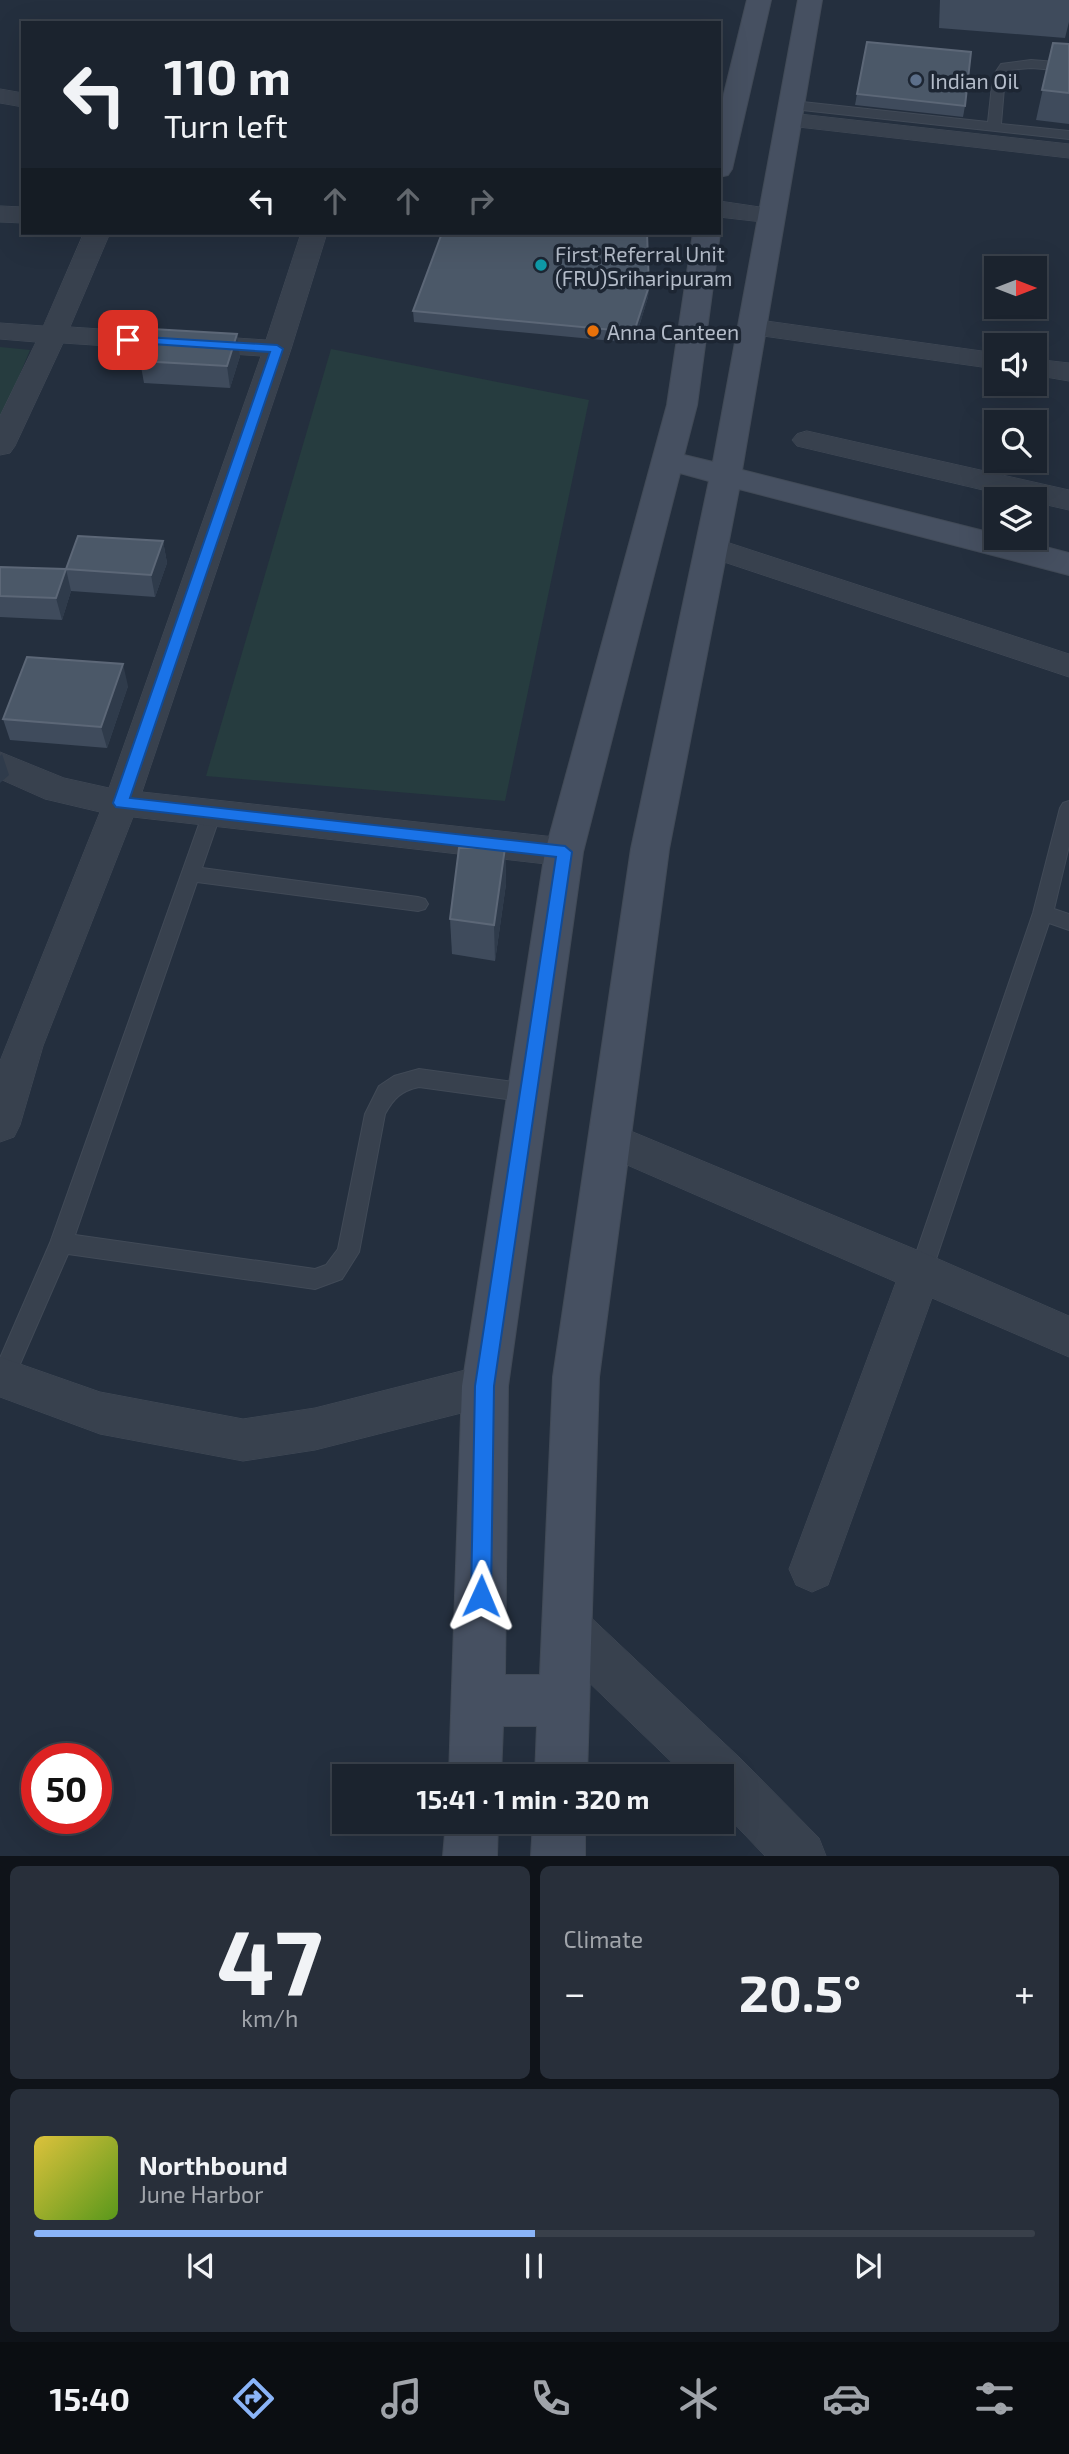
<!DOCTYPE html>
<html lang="en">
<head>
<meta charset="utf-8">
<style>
  :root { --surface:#1b232e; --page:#282f3a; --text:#f1f3f6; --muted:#a0a4aa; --line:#39404a; --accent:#8ab4f8 }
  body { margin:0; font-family:"Exo 2",sans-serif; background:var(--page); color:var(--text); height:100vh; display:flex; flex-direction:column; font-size:26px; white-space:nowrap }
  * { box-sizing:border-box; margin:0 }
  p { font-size:23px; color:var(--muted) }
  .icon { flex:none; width:38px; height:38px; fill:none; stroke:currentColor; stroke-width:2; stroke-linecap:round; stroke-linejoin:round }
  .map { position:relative; height:1856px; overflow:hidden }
  .side { display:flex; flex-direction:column; gap:10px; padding:10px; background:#0f1319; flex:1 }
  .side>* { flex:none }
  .guide { position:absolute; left:21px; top:21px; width:700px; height:214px; border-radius:0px; box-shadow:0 7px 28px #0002,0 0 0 2px var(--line); background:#1b232e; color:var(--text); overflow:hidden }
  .needle { width:46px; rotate:90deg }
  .tools { position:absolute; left:984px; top:256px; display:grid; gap:14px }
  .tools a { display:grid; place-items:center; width:63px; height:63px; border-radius:0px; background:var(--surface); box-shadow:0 7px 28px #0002,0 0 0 2px var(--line); font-size:35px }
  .speed { position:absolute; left:21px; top:1743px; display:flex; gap:14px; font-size:35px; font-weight:700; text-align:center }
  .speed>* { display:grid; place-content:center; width:91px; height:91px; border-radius:50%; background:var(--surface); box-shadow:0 7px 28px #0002,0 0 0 2px var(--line); line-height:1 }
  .speed .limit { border:10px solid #d22; background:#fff; color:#111 }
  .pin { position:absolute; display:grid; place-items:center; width:60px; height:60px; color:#fff; margin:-30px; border-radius:14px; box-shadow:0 4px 10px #0006 }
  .me { position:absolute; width:77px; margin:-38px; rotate:1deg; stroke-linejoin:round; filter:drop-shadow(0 0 5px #0008) }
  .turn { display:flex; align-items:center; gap:24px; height:147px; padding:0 28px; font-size:32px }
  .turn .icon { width:91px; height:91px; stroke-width:2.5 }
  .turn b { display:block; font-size:49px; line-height:60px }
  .lanes { display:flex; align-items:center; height:66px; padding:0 28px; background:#0003; justify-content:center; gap:35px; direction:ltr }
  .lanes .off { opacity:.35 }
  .big { font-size:52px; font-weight:700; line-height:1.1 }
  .side .tile { flex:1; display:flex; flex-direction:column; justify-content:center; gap:10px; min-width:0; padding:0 24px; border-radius:10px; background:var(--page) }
  .side .dial { align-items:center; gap:0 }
  .dial b { font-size:91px; line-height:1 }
  .song { display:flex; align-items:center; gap:21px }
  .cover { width:84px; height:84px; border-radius:10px; background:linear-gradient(135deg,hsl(50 70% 55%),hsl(90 70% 35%)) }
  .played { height:7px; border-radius:4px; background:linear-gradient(90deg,var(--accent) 50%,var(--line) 50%) }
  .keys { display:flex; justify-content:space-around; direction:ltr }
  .heat { display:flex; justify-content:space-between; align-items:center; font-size:38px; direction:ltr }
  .side .tiles { flex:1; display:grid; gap:10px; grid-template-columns:1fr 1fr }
  .tile:last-child { grid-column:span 2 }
  .trip { position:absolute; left:332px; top:1764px; width:402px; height:70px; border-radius:0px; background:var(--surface); box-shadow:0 7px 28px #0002,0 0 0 2px var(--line); font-weight:700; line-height:70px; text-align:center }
  .menu { display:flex; height:112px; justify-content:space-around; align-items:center; background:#0b0e12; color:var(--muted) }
  .menu .icon { width:49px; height:49px }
  .menu .selected { color:var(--accent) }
  .menu b { font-size:32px; color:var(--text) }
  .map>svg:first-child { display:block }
  .green { fill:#263c3f }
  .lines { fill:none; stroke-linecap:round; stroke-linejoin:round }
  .lane-casing { stroke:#414a57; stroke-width:2 }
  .street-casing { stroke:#414a57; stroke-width:1 }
  .secondary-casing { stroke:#414a57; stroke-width:2 }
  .lane { fill:#38414e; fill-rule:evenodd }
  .street { fill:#38414e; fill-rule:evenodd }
  .secondary { fill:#465061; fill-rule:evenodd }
  .wall { fill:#3f4b5c }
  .shaded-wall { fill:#2f3b4b }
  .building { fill:#4b5868; stroke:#5c6777; stroke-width:2 }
  .route { fill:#1a73e8; stroke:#114b97; stroke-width:2 }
  .service-dot { fill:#5c6f8a; stroke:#1d2633; stroke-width:2.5 }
  .culture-dot { fill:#0f9aa8; stroke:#1d2633; stroke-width:2.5 }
  .food-dot { fill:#e8710a; stroke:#1d2633; stroke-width:2.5 }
  .labels { text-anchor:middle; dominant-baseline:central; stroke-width:7; stroke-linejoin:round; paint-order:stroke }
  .far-poi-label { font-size:21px; fill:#b4bcc9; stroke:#1d2633; text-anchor:start }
</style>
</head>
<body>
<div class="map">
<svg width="1069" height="1856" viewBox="0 0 1069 1856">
  <rect width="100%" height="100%" fill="#242f3e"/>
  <!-- green -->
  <g class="green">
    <path d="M 0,347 L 30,350 L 0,422 Z"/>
    <path d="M 331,349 L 589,400 L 505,801 L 206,776 Z"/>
  </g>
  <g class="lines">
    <!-- lane casing -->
    <g class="lane-casing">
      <g id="lane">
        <path d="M 1031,60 L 1069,63 L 1069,71 L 1031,68 L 1009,70 L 1005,76 L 1001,124 L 1069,131 L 1069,139 L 793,109 L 787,105 L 793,101 L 988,122 L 993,76 L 1001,64 Z"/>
        <path d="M 1069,801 L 1069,846 L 1054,909 L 1069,914 L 1069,930 L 1049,923 L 932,1271 L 929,1278 L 921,1281 L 913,1278 L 910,1271 L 1033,913 L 1060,808 L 1063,803 Z"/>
        <path d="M 212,806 L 218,808 L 221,813 L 202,868 L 418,897 L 425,899 L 428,904 L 425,909 L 418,911 L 197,882 L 75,1235 L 315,1269 L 326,1265 L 338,1249 L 365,1114 L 379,1086 L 394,1076 L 419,1069 L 529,1084 L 536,1087 L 539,1093 L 536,1099 L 529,1102 L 419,1087 C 401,1091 394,1098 385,1114 L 359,1252 L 342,1279 L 315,1289 L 68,1254 L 10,1387 L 2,1390 L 0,1358 L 50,1243 L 203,813 L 206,808 Z"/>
      </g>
    </g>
    <!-- street casing -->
    <g class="street-casing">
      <g id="street">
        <path d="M 0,89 L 23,93 L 23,107 L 0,103 Z"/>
        <path d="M 790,113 L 1069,144 L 1069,158 L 781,125 L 778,120 L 781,115 Z"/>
        <path d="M 719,201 L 780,210 L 784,215 L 780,220 L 771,223 L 719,217 Z"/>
        <path d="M 0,206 L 23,207 L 23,223 L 0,222 Z"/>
        <path d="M 84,233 L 110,233 L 70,327 L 266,340 L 301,233 L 327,233 L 291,349 L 142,792 L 564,838 L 577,842 L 582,852 L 577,862 L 564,866 L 133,817 L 43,1046 L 20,1125 L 14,1137 L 0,1142 L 0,1061 L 100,812 L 45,799 L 0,779 L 0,752 L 64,778 L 109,788 L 261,356 L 63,343 L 15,446 L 10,453 L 0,455 L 0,416 L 36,342 L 0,339 L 0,323 L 43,326 Z"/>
        <path d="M 752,319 L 996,353 L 996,369 L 742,333 L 738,327 L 742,321 Z"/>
        <path d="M 1034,359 L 1069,363 L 1069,381 L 1034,375 Z"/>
        <path d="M 807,431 L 1069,490 L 1069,510 L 1034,502 L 1034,499 L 1021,499 L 797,446 L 792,440 L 797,434 Z"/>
        <path d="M 711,537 L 1069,654 L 1069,677 L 700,554 L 696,547 L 700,540 Z"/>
        <path d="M 609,1122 L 936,1258 L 1069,1316 L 1069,1357 L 932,1298 L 828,1585 L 812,1592 L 796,1585 L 789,1569 L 896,1282 L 595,1151 L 589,1139 L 595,1127 Z"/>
        <path d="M 0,1357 L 100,1392 L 243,1419 L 315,1408 L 485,1365 L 500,1371 L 507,1386 L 500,1401 L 485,1407 L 315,1450 L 243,1461 L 100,1434 L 0,1397 Z"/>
        <path d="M 566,1603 L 583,1610 L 740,1758 L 819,1838 L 826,1856 L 765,1856 L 723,1812 L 723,1776 L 686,1776 L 549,1644 L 542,1627 L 549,1610 Z"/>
      </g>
    </g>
    <!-- secondary casing -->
    <g class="secondary-casing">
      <g id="secondary">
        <path d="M 747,0 L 771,0 L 732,169 L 728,175 L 719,177 L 719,114 Z"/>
        <path d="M 798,0 L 822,0 L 742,470 L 996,534 L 996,537 L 1007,537 L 1069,553 L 1069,575 L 739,489 L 669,849 L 599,1377 L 587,1776 L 535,1776 L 537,1726 L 503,1726 L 501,1776 L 449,1776 L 462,1386 L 545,852 L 667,405 L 693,233 L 720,233 L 697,405 L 684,455 L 713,462 ZM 680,473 L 709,481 L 631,849 L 553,1377 L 540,1675 L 505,1675 L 508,1386 L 583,852 Z"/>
        <path d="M 446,1822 L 498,1822 L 497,1856 L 443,1856 Z"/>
        <path d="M 533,1822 L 585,1822 L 585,1856 L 531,1856 Z"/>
      </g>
    </g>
    <!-- lane -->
    <use href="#lane" class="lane"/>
    <!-- street -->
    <use href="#street" class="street"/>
    <!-- secondary -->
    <use href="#secondary" class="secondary"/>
  </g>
  <!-- wall -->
  <g class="wall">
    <path d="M 940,0 L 1069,0 L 1069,22 L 1065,38 L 939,28 Z"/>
    <path d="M 1053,43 L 1069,44 L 1069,124 L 1036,120 Z"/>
    <path d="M 857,94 L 965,106 L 963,117 L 855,105 Z"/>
    <path d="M 649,286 L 648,297 L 634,343 L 414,322 L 413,311 Z"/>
    <path d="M 237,334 L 240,356 L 230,388 L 144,383 L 140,361 Z"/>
    <path d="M 163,541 L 167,563 L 155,597 L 71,591 L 62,620 L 0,617 L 0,567 L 66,569 Z"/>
    <path d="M 128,686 L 107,748 L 10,740 L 3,719 Z"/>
    <path d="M 505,848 L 506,884 L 495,961 L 452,954 L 450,919 Z"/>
  </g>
  <!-- shaded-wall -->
  <g class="shaded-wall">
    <path d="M 649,286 L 648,297 L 634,343 L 634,332 Z"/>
    <path d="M 237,334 L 240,356 L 230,388 L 227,366 Z"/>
    <path d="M 163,541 L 167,563 L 155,597 L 151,575 Z"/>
    <path d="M 66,569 L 71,591 L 62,620 L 56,598 Z"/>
    <path d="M 123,664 L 128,686 L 107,748 L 101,727 Z"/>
    <path d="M 2,754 L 9,775 L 0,783 L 0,756 Z"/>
    <path d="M 505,848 L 506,884 L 495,961 L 494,925 Z"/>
  </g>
  <!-- building -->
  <g class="building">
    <path d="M 867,42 L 971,52 L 965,106 L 857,94 Z"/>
    <path d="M 1053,43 L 1069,44 L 1069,93 L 1042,90 Z"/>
    <path d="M 442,233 L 647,233 L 649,286 L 634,332 L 413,311 Z"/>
    <path d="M 152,329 L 237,334 L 227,366 L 140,361 Z"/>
    <path d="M 78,536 L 163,541 L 151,575 L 66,569 L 56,598 L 0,596 L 0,567 L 66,569 Z"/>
    <path d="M 27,657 L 123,664 L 101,727 L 3,719 Z"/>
    <path d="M 459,848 L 505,848 L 494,925 L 450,919 Z"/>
  </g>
  <!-- route -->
  <path class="route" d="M 128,336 L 277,345 L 283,349 L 130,798 L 565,846 L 572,852 L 494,1386 L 491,1596 L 488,1603 L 481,1606 L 474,1603 L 471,1596 L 475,1386 L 556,857 L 116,807 L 113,803 L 270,352 L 123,342 L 123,337 Z"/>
  <!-- markers -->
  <circle class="service-dot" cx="916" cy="80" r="7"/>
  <circle class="culture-dot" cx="541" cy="265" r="7"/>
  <circle class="food-dot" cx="593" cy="331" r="7"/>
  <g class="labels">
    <!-- far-poi labels -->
    <g class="far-poi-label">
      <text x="930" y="80">Indian Oil</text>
      <text x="555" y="253">First Referral Unit<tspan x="555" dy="24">(FRU)Sriharipuram</tspan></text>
      <text x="607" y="331">Anna Canteen</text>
    </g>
  </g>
</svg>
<div class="tools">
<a><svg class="needle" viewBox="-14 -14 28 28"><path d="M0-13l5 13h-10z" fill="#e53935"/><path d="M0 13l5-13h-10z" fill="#a0a4aa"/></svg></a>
<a><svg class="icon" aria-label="sound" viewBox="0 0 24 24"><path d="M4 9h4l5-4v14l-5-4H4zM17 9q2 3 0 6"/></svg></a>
<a><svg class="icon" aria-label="search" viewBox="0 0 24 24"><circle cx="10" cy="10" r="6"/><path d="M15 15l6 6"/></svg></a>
<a><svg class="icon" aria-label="layers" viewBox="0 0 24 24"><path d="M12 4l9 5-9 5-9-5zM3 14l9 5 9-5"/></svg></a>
</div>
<div class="speed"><div class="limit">50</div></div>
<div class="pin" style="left:128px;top:340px;background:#d93025"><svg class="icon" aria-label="arrive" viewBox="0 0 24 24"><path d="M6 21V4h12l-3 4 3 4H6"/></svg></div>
<svg class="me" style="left:481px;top:1596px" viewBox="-20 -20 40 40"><path d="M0-17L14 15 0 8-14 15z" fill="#1a73e8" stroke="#fff" stroke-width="4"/></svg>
<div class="trip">15:41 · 1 min · 320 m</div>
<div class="guide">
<div class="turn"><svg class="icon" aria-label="left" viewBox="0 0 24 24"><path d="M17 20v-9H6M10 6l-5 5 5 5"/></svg><div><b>110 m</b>Turn left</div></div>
<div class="lanes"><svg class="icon" aria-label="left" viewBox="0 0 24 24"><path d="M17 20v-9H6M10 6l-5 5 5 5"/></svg><svg class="icon off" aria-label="ahead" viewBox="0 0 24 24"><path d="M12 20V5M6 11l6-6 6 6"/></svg><svg class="icon off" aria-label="ahead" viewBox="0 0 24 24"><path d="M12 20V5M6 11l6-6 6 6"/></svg><svg class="icon off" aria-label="right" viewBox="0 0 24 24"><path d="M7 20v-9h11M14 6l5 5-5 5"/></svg></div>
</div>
</div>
<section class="side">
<div class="tiles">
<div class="tile dial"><b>47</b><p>km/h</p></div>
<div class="tile"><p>Climate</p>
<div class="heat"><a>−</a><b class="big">20.5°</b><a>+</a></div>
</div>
<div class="tile">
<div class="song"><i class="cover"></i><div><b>Northbound</b><p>June Harbor</p></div></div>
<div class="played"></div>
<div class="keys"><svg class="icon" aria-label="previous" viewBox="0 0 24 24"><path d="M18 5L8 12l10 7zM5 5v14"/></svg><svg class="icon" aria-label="pause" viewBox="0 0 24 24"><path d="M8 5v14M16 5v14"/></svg><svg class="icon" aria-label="next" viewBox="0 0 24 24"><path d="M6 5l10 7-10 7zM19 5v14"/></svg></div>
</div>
</div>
</section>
<nav class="menu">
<b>15:40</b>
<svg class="icon selected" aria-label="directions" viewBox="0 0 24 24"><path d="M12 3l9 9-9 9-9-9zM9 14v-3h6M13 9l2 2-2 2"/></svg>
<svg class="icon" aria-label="music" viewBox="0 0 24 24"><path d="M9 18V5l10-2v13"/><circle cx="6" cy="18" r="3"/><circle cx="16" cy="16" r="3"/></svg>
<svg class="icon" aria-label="phone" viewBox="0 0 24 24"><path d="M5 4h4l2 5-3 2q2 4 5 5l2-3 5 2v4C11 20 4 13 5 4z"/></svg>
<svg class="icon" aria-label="climate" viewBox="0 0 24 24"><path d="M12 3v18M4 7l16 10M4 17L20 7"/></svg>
<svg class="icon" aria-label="car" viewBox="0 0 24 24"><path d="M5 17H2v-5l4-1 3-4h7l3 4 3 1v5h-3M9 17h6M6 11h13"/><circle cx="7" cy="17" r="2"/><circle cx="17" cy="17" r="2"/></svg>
<svg class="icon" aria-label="filters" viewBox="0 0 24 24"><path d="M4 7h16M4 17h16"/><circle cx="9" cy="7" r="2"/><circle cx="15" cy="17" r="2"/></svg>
</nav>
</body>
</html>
